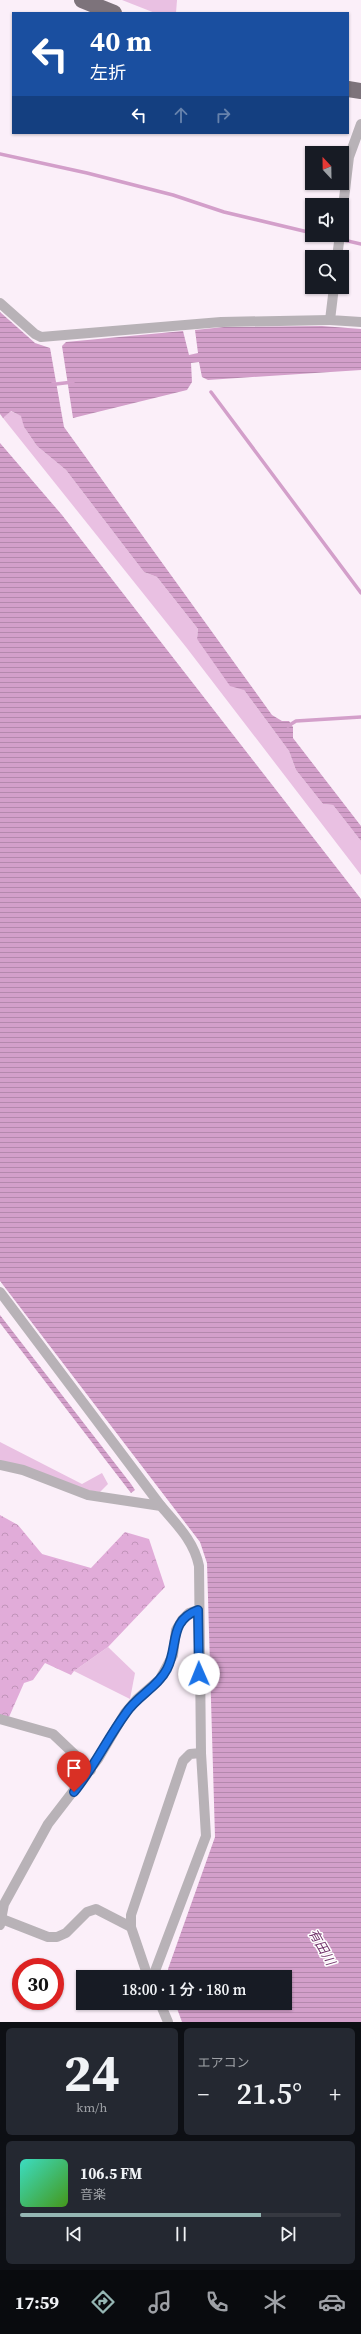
<!DOCTYPE html>
<html lang="ja">
<head>
<meta charset="utf-8">
<style>
  :root { --surface:#171b24; --page:#242831; --text:#f1f3f6; --muted:#9ea1a6; --line:#363941; --accent:#95b6b3 }
  body { margin:0; font-family:"Source Serif 4","Noto Sans JP",serif; background:var(--page); color:var(--text); height:100vh; display:flex; flex-direction:column; font-size:15px; white-space:nowrap }
  * { box-sizing:border-box; margin:0 }
  p { font-size:13px; color:var(--muted) }
  .icon { flex:none; width:22px; height:22px; fill:none; stroke:currentColor; stroke-width:2; stroke-linecap:round; stroke-linejoin:round }
  .map { position:relative; height:2022px; overflow:hidden }
  .side { display:flex; flex-direction:column; gap:6px; padding:6px; background:#0d0f14; flex:1 }
  .side>* { flex:none }
  .guide { position:absolute; left:12px; top:12px; width:337px; height:122px; border-radius:0px; box-shadow:0 1px 3px #0004; background:#1a4fa0; color:#fff; overflow:hidden }
  .needle { width:26px; rotate:338deg }
  .buttons { position:absolute; left:305px; top:146px; display:grid; gap:8px }
  .buttons a { display:grid; place-items:center; width:44px; height:44px; border-radius:0px; background:var(--surface); box-shadow:0 1px 3px #0004; font-size:20px }
  .speed { position:absolute; left:12px; top:1958px; display:flex; gap:8px; font-size:20px; font-weight:700; text-align:center }
  .speed>* { display:grid; place-content:center; width:52px; height:52px; border-radius:50%; background:var(--surface); box-shadow:0 1px 3px #0004; line-height:1 }
  .speed .limit { border:6px solid #d22; background:#fff; color:#111 }
  .pin { position:absolute; display:grid; place-items:center; width:34px; height:34px; color:#fff; margin:-41px -17px; border-radius:50% 50% 50% 0; rotate:-45deg; box-shadow:0 0 4px #0007 }
  .pin .icon { rotate:45deg }
  .me { position:absolute; width:44px; margin:-22px; rotate:359deg; stroke-linejoin:round; filter:drop-shadow(0 0 3px #0008) }
  .turn { display:flex; align-items:center; gap:14px; height:84px; padding:0 12px; font-size:18px }
  .turn .icon { width:52px; height:52px; stroke-width:2.5 }
  .turn b { display:block; font-size:28px; line-height:34px }
  .lanes { display:flex; align-items:center; height:38px; padding:0 12px; background:#0003; justify-content:center; gap:20px; direction:ltr }
  .lanes .off { opacity:.35 }
  .big { font-size:30px; font-weight:600; line-height:1.1 }
  .side .tile { flex:1; display:flex; flex-direction:column; justify-content:center; gap:6px; min-width:0; padding:0 14px; border-radius:6px; background:var(--page) }
  .side .dial { align-items:center; gap:0 }
  .dial b { font-size:52px; line-height:1 }
  .song { display:flex; align-items:center; gap:12px }
  .cover { width:48px; height:48px; border-radius:6px; background:linear-gradient(135deg,hsl(170 70% 55%),hsl(100 70% 35%)) }
  .played { height:4px; border-radius:2px; background:linear-gradient(90deg,var(--accent) 75%,var(--line) 75%) }
  .keys { display:flex; justify-content:space-around; direction:ltr }
  .heat { display:flex; justify-content:space-between; align-items:center; font-size:22px; direction:ltr }
  .side .tiles { flex:1; display:grid; gap:6px; grid-template-columns:1fr 1fr }
  .tile:last-child { grid-column:span 2 }
  .trip { position:absolute; left:76px; top:1970px; width:216px; height:40px; border-radius:0px; background:var(--surface); box-shadow:0 1px 3px #0004; font-weight:600; line-height:40px; text-align:center }
  .menu { display:flex; height:64px; justify-content:space-around; align-items:center; background:#090b0e; color:var(--muted) }
  .menu .icon { width:28px; height:28px }
  .menu .on { color:var(--accent) }
  .menu b { font-size:18px; color:var(--text) }
  .map>svg:first-child { display:block }
  .green { fill:#e9c0e2 }
  .forest { fill:url(#forest-crowns) }
  .water { fill:url(#water-rules) }
  .lines { fill:none; stroke-linecap:round; stroke-linejoin:round }
  .stream { stroke:#d39fca; stroke-width:3.5 }
  .minor { stroke:#b8b2b7; stroke-width:10 }
  .trunk { stroke:#7d737b; stroke-width:16 }
  .route-casing { stroke:#114b97; stroke-width:10 }
  .route { stroke:#1a73e8; stroke-width:7 }
  .labels { text-anchor:middle; dominant-baseline:central; stroke-width:3; stroke-linejoin:round; paint-order:stroke }
  .water-label { font-size:13px; font-style:italic; fill:#72336b; stroke:#fff }
</style>
</head>
<body>
<div class="map">
<svg width="361" height="2022" viewBox="0 0 361 2022">
  <defs>
    <pattern id="forest-crowns" width="20" height="18" patternUnits="userSpaceOnUse"><rect width="20" height="18" fill="#e1acd9"/><path d="M2 6a3 3 0 1 1 6 0M12 15a3 3 0 1 1 6 0" fill="none" stroke="#c093b9"/></pattern>
    <pattern id="water-rules" width="6" height="5" patternUnits="userSpaceOnUse"><rect width="6" height="5" fill="#d39fca"/><path d="M0 2.5h6" fill="none" stroke="#b488ad"/></pattern>
  </defs>
  <rect width="100%" height="100%" fill="#fbeff9"/>
  <!-- green -->
  <g class="green">
    <path d="M 122,0 L 177,0 L 176,13 L 155,13 Z"/>
    <path d="M 10,411 L 22,416 L 24,427 L 37,446 L 66,470 L 144,572 L 157,577 L 198,629 L 197,639 L 244,690 L 289,751 L 296,770 L 323,804 L 333,805 L 361,841 L 361,875 L 186,647 L 3,418 Z"/>
    <path d="M 0,1442 L 82,1484 L 102,1473 L 108,1484 L 100,1492 L 84,1490 L 0,1460 Z"/>
    <path d="M 108,1647 L 135,1673 L 130,1699 L 74,1671 Z"/>
  </g>
  <!-- forest -->
  <path class="forest" d="M 0,1515 L 18,1525 L 42,1554 L 91,1568 L 125,1532 L 149,1539 L 165,1587 L 108,1647 L 74,1671 L 71,1675 L 45,1663 L 33,1680 L 24,1683 L 9,1717 L 0,1716 Z"/>
  <!-- water -->
  <g class="water">
    <path d="M 0,312 L 35,343 L 50,348 L 64,427 L 272,715 L 282,721 L 289,721 L 293,727 L 293,738 L 361,826 L 361,841 L 333,805 L 323,804 L 296,770 L 289,751 L 244,690 L 230,686 L 197,639 L 198,629 L 157,577 L 144,572 L 66,470 L 37,446 L 24,427 L 21,416 L 11,411 L 3,418 L 0,414 Z"/>
    <path d="M 322,326 L 361,329 L 361,370 L 208,380 L 202,377 L 199,362 L 191,363 L 192,382 L 187,390 L 73,418 L 62,346 L 66,342 L 183,331 L 189,355 L 198,353 L 195,330 L 224,327 Z"/>
    <path d="M 0,443 L 62,515 L 361,899 L 361,2022 L 182,2022 L 175,2003 L 285,2003 L 285,1977 L 168,1977 L 168,1969 L 215,1837 L 207,1563 L 200,1542 L 0,1281 Z"/>
    <path d="M 0,1315 L 131,1484 L 135,1490 L 131,1493 L 0,1323 Z"/>
  </g>
  <g class="lines">
    <!-- stream -->
    <g class="stream">
      <path d="M 0,154 L 87,173 L 173,195 L 224,212 L 312,233"/>
      <path d="M 322,235 L 361,244"/>
      <path d="M 53,383 L 56,384 L 73,382"/>
      <path d="M 211,392 L 361,593"/>
      <path d="M 288,726 L 296,721 L 361,717"/>
    </g>
    <!-- minor -->
    <g class="minor">
      <path d="M 342,215 L 349,157 L 361,124"/>
      <path d="M 337,257 L 340,235"/>
      <path d="M 334,287 L 330,320 L 361,322"/>
      <path d="M 0,303 L 35,334 L 41,337 L 221,322 L 330,320"/>
      <path d="M 0,1292 L 161,1506"/>
      <path d="M 0,1465 L 23,1470 L 88,1495 L 161,1506 C 177,1525 194,1541 199,1566 L 201,1753 L 206,1836 L 155,1971 L 155,1977"/>
      <path d="M 0,1719 L 53,1734 L 91,1770"/>
      <path d="M 2,1919 L 48,1937 L 57,1937 L 66,1933 L 87,1912 L 96,1909 L 131,1927"/>
      <path d="M 0,1925 L 4,1904 L 48,1824 L 98,1759 L 125,1713 L 137,1699 L 160,1679 L 173,1655 L 176,1630 L 182,1620 L 189,1613 L 198,1610"/>
      <path d="M 148,1977 L 131,1927 L 131,1915 L 183,1761 L 190,1754 L 201,1753"/>
      <path d="M 160,2003 L 168,2022"/>
    </g>
    <!-- trunk -->
    <g class="trunk">
      <path d="M 82,0 L 114,13"/>
      <path d="M 348,89 L 361,91"/>
    </g>
  </g>
  <g class="lines">
    <!-- route casing -->
    <g class="route-casing">
      <path id="route" d="M 74,1792 C 94,1767 107,1739 126,1713 C 137,1696 158,1687 167,1669 C 179,1646 168,1621 198,1610 L 199,1674"/>
    </g>
    <!-- route -->
    <use href="#route" class="route"/>
  </g>
  <g class="labels">
    <!-- water labels -->
    <g class="water-label">
      <text transform="translate(322 1947) rotate(60)">有田川</text>
    </g>
  </g>
</svg>
<div class="buttons">
<a><svg class="needle" viewBox="-14 -14 28 28"><path d="M0-13l5 13h-10z" fill="#e53935"/><path d="M0 13l5-13h-10z" fill="#9ea1a6"/></svg></a>
<a><svg class="icon" aria-label="sound" viewBox="0 0 24 24"><path d="M4 9h4l5-4v14l-5-4H4zM17 9q2 3 0 6"/></svg></a>
<a><svg class="icon" aria-label="search" viewBox="0 0 24 24"><circle cx="10" cy="10" r="6"/><path d="M15 15l6 6"/></svg></a>
</div>
<div class="speed"><div class="limit">30</div></div>
<div class="pin" style="left:74px;top:1792px;background:#d93025"><svg class="icon" aria-label="arrive" viewBox="0 0 24 24"><path d="M6 21V4h12l-3 4 3 4H6"/></svg></div>
<svg class="me" style="left:199px;top:1674px" viewBox="-20 -20 40 40"><circle r="19" fill="#fff"/><path d="M0-13L10 11 0 6-10 11z" fill="#1a73e8"/></svg>
<div class="trip">18:00 · 1 分 · 180 m</div>
<div class="guide">
<div class="turn"><svg class="icon" aria-label="left" viewBox="0 0 24 24"><path d="M17 20v-9H6M10 6l-5 5 5 5"/></svg><div><b>40 m</b>左折</div></div>
<div class="lanes"><svg class="icon" aria-label="left" viewBox="0 0 24 24"><path d="M17 20v-9H6M10 6l-5 5 5 5"/></svg><svg class="icon off" aria-label="ahead" viewBox="0 0 24 24"><path d="M12 20V5M6 11l6-6 6 6"/></svg><svg class="icon off" aria-label="right" viewBox="0 0 24 24"><path d="M7 20v-9h11M14 6l5 5-5 5"/></svg></div>
</div>
</div>
<section class="side">
<div class="tiles">
<div class="tile dial"><b>24</b><p>km/h</p></div>
<div class="tile"><p>エアコン</p>
<div class="heat"><a>−</a><b class="big">21.5°</b><a>+</a></div>
</div>
<div class="tile">
<div class="song"><i class="cover"></i><div><b>106.5 FM</b><p>音楽</p></div></div>
<div class="played"></div>
<div class="keys"><svg class="icon" aria-label="previous" viewBox="0 0 24 24"><path d="M18 5L8 12l10 7zM5 5v14"/></svg><svg class="icon" aria-label="pause" viewBox="0 0 24 24"><path d="M8 5v14M16 5v14"/></svg><svg class="icon" aria-label="next" viewBox="0 0 24 24"><path d="M6 5l10 7-10 7zM19 5v14"/></svg></div>
</div>
</div>
</section>
<nav class="menu">
<b>17:59</b>
<svg class="icon on" aria-label="directions" viewBox="0 0 24 24"><path d="M12 3l9 9-9 9-9-9zM9 14v-3h6M13 9l2 2-2 2"/></svg>
<svg class="icon" aria-label="music" viewBox="0 0 24 24"><path d="M9 18V5l10-2v13"/><circle cx="6" cy="18" r="3"/><circle cx="16" cy="16" r="3"/></svg>
<svg class="icon" aria-label="phone" viewBox="0 0 24 24"><path d="M5 4h4l2 5-3 2q2 4 5 5l2-3 5 2v4C11 20 4 13 5 4z"/></svg>
<svg class="icon" aria-label="climate" viewBox="0 0 24 24"><path d="M12 3v18M4 7l16 10M4 17L20 7"/></svg>
<svg class="icon" aria-label="car" viewBox="0 0 24 24"><path d="M5 17H2v-5l4-1 3-4h7l3 4 3 1v5h-3M9 17h6M6 11h13"/><circle cx="7" cy="17" r="2"/><circle cx="17" cy="17" r="2"/></svg>
</nav>
</body>
</html>
